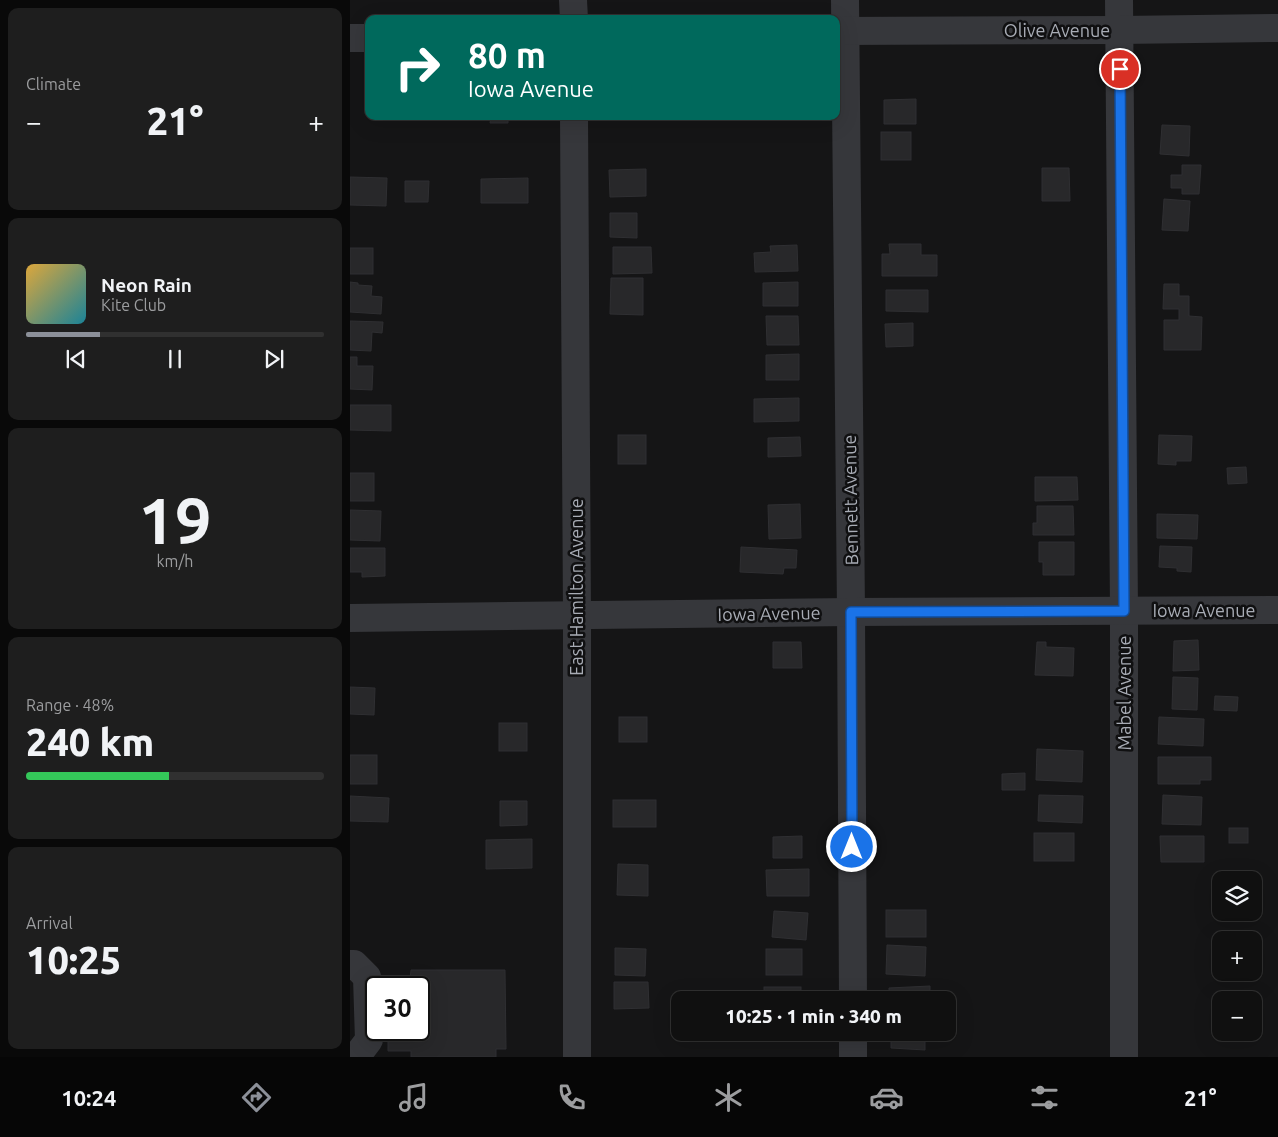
<!DOCTYPE html>
<html lang="en">
<head>
<meta charset="utf-8">
<style>
  :root { --surface:#101010; --page:#1e1e1e; --text:#f1f3f6; --muted:#9c9d9f; --line:#303030; --accent:#8c9099 }
  body { margin:0; font-family:Ubuntu,sans-serif; background:var(--page); color:var(--text); height:100vh; display:flex; flex-direction:column; font-size:19px; white-space:nowrap }
  * { box-sizing:border-box; margin:0 }
  p { font-size:16px; color:var(--muted) }
  .icon { flex:none; width:28px; height:28px; fill:none; stroke:currentColor; stroke-width:2; stroke-linecap:round; stroke-linejoin:round }
  .map { position:relative; flex:1; overflow:hidden }
  .side { display:flex; flex-direction:column; gap:8px; padding:8px; background:#090909; width:350px }
  .side>* { flex:none }
  .banner { position:absolute; left:15px; top:15px; width:475px; height:105px; border-radius:10px; box-shadow:0 5px 20px #0002,0 0 0 1px var(--line); background:#00695c; color:#fff; overflow:hidden }
  .fabs { position:absolute; left:862px; top:871px; display:grid; gap:10px }
  .fabs a { display:grid; place-items:center; width:50px; height:50px; border-radius:10px; background:var(--surface); box-shadow:0 5px 20px #0002,0 0 0 1px var(--line); font-size:25px }
  .speed { position:absolute; left:15px; top:976px; display:flex; gap:10px; font-size:25px; font-weight:700; text-align:center }
  .speed>* { display:grid; place-content:center; width:65px; height:65px; border-radius:50%; background:var(--surface); box-shadow:0 5px 20px #0002,0 0 0 1px var(--line); line-height:1 }
  .speed .limit { border:2px solid #111; border-radius:8px; background:#fff; color:#111 }
  .pin { position:absolute; display:grid; place-items:center; width:42px; height:42px; color:#fff; margin:-21px; border:2px solid #fff; border-radius:50%; box-shadow:0 1px 5px #0007 }
  .me { position:absolute; width:55px; margin:-28px; rotate:0deg; stroke-linejoin:round; filter:drop-shadow(0 0 4px #0008) }
  .turn { display:flex; align-items:center; gap:18px; height:105px; padding:0 20px; font-size:22px }
  .turn .icon { width:65px; height:65px; stroke-width:2.5 }
  .turn b { display:block; font-size:35px; line-height:42px }
  .big { font-size:38px; font-weight:800; line-height:1.1 }
  .side .widget { flex:1; display:flex; flex-direction:column; justify-content:center; gap:8px; min-width:0; padding:0 18px; border-radius:10px; background:var(--page) }
  .side .dial { align-items:center; gap:0 }
  .dial b { font-size:65px; line-height:1 }
  .song { display:flex; align-items:center; gap:15px }
  .cover { width:60px; height:60px; border-radius:8px; background:linear-gradient(135deg,hsl(40 70% 55%),hsl(190 70% 35%)) }
  .played { height:5px; border-radius:2px; background:linear-gradient(90deg,var(--accent) 25%,var(--line) 25%) }
  .keys { display:flex; justify-content:space-around; direction:ltr }
  .heat { display:flex; justify-content:space-between; align-items:center; font-size:28px; direction:ltr }
  .charge { height:8px; border-radius:4px; background:linear-gradient(90deg,#34c759 48%,var(--line) 0) }
  .trip { position:absolute; left:321px; top:991px; width:285px; height:50px; border-radius:10px; background:var(--surface); box-shadow:0 5px 20px #0002,0 0 0 1px var(--line); font-weight:800; line-height:50px; text-align:center }
  .tabs { display:flex; height:80px; justify-content:space-around; align-items:center; background:#060606; color:var(--muted) }
  .tabs .icon { width:35px; height:35px }
  .tabs .active { color:var(--accent) }
  .tabs b { font-size:22px; color:var(--text) }
  main { display:flex; flex:1; min-height:0 }
  .map>svg:first-child { display:block }
  .building { fill:#28282a; stroke:#2f2f32 }
  .lines { fill:none; stroke-linecap:round; stroke-linejoin:round }
  .minor { stroke:#36373b; stroke-width:28 }
  .route-casing { stroke:#114b97; stroke-width:12 }
  .route { stroke:#1a73e8; stroke-width:9 }
  .labels { text-anchor:middle; dominant-baseline:central; stroke-width:5; stroke-linejoin:round; paint-order:stroke }
  .street-label { font-size:18px; fill:#a8acb5; stroke:#101011 }
</style>
</head>
<body>
<main>
<section class="side">
<div class="widget"><p>Climate</p>
<div class="heat"><a>−</a><b class="big">21°</b><a>+</a></div>
</div>
<div class="widget">
<div class="song"><i class="cover"></i><div><b>Neon Rain</b><p>Kite Club</p></div></div>
<div class="played"></div>
<div class="keys"><svg class="icon" aria-label="previous" viewBox="0 0 24 24"><path d="M18 5L8 12l10 7zM5 5v14"/></svg><svg class="icon" aria-label="pause" viewBox="0 0 24 24"><path d="M8 5v14M16 5v14"/></svg><svg class="icon" aria-label="next" viewBox="0 0 24 24"><path d="M6 5l10 7-10 7zM19 5v14"/></svg></div>
</div>
<div class="widget dial"><b>19</b><p>km/h</p></div>
<div class="widget"><p>Range · 48%</p><b class="big">240 km</b><div class="charge"></div></div>
<div class="widget"><p>Arrival</p><b class="big">10:25</b></div>
</section>
<div class="map">
<svg width="928" height="1057" viewBox="0 0 928 1057">
  <rect width="100%" height="100%" fill="#151516"/>
  <!-- building -->
  <g class="building">
    <path d="M 566,99 L 566,124 L 534,124 L 534,100 Z"/>
    <path d="M 141,116 L 158,116 L 158,123 L 140,123 Z"/>
    <path d="M 812,125 L 840,126 L 839,156 L 810,154 Z"/>
    <rect x="531" y="132" width="30" height="28"/>
    <path d="M 832,165 L 851,165 L 849,194 L 832,194 L 832,188 L 821,188 L 821,175 L 832,175 Z"/>
    <path d="M 692,168 L 719,168 L 720,201 L 692,201 Z"/>
    <path d="M 296,169 L 296,196 L 260,197 L 259,170 Z"/>
    <path d="M 0,177 L 37,178 L 36,206 L 0,205 Z"/>
    <path d="M 178,178 L 178,203 L 131,203 L 131,179 Z"/>
    <path d="M 55,181 L 79,181 L 78,202 L 55,202 Z"/>
    <path d="M 814,199 L 840,201 L 838,231 L 812,230 Z"/>
    <path d="M 260,213 L 287,213 L 287,238 L 260,237 Z"/>
    <path d="M 539,244 L 571,244 L 571,255 L 587,255 L 587,276 L 532,276 L 532,254 L 540,254 Z"/>
    <path d="M 447,245 L 448,271 L 405,272 L 404,253 L 421,252 L 420,246 Z"/>
    <path d="M 263,247 L 301,247 L 302,273 L 263,274 Z"/>
    <rect x="0" y="248" width="23" height="26"/>
    <path d="M 261,278 L 293,278 L 293,315 L 260,314 Z"/>
    <path d="M 0,282 L 8,283 L 8,285 L 22,286 L 21,296 L 32,297 L 31,314 L 0,312 Z"/>
    <path d="M 448,282 L 448,306 L 413,306 L 413,283 Z"/>
    <path d="M 814,284 L 829,284 L 829,296 L 839,296 L 839,316 L 852,317 L 851,350 L 814,350 L 814,320 L 829,320 L 829,309 L 813,309 Z"/>
    <path d="M 536,290 L 578,290 L 578,312 L 536,311 Z"/>
    <path d="M 416,316 L 448,316 L 449,345 L 417,345 Z"/>
    <path d="M 0,321 L 33,322 L 32,333 L 22,332 L 21,351 L 0,350 Z"/>
    <path d="M 563,323 L 563,346 L 536,347 L 535,324 Z"/>
    <path d="M 449,354 L 449,380 L 416,380 L 416,355 Z"/>
    <path d="M 0,357 L 7,357 L 7,366 L 23,366 L 22,390 L 0,389 Z"/>
    <path d="M 449,398 L 449,421 L 404,422 L 404,399 Z"/>
    <path d="M 0,405 L 41,405 L 41,431 L 0,430 Z"/>
    <rect x="268" y="435" width="28" height="29"/>
    <path d="M 809,435 L 842,436 L 841,461 L 826,461 L 826,465 L 808,464 Z"/>
    <path d="M 450,437 L 451,456 L 418,457 L 418,438 Z"/>
    <path d="M 896,467 L 897,483 L 878,484 L 877,468 Z"/>
    <rect x="0" y="473" width="24" height="28"/>
    <path d="M 685,477 L 727,477 L 728,500 L 685,501 Z"/>
    <path d="M 450,504 L 451,538 L 419,539 L 418,505 Z"/>
    <path d="M 687,506 L 723,506 L 724,535 L 683,535 L 683,523 L 687,523 Z"/>
    <path d="M 0,510 L 31,511 L 30,541 L 0,540 Z"/>
    <path d="M 807,514 L 848,515 L 847,539 L 807,538 Z"/>
    <path d="M 689,542 L 724,542 L 724,575 L 693,575 L 693,562 L 689,562 Z"/>
    <path d="M 810,546 L 842,547 L 841,572 L 827,571 L 827,568 L 809,567 Z"/>
    <path d="M 391,547 L 447,550 L 446,568 L 434,568 L 433,574 L 390,572 Z"/>
    <path d="M 0,548 L 35,548 L 35,576 L 12,577 L 12,572 L 0,572 Z"/>
    <path d="M 848,640 L 849,670 L 823,671 L 824,641 Z"/>
    <path d="M 423,642 L 451,642 L 452,668 L 423,668 Z"/>
    <path d="M 687,642 L 696,642 L 696,647 L 724,648 L 723,676 L 685,675 Z"/>
    <path d="M 823,677 L 848,678 L 847,710 L 822,709 Z"/>
    <path d="M 0,687 L 25,688 L 24,715 L 0,714 Z"/>
    <path d="M 865,696 L 888,697 L 887,711 L 864,710 Z"/>
    <rect x="269" y="717" width="28" height="25"/>
    <path d="M 809,717 L 854,719 L 853,746 L 808,744 Z"/>
    <rect x="149" y="723" width="28" height="28"/>
    <path d="M 687,749 L 733,751 L 732,782 L 686,780 Z"/>
    <rect x="0" y="755" width="27" height="29"/>
    <path d="M 808,757 L 861,757 L 861,780 L 850,780 L 850,784 L 808,784 Z"/>
    <path d="M 675,773 L 675,790 L 652,790 L 652,774 Z"/>
    <path d="M 689,795 L 733,796 L 732,823 L 688,821 Z"/>
    <path d="M 813,795 L 852,797 L 851,825 L 812,824 Z"/>
    <path d="M 0,796 L 39,798 L 38,822 L 0,821 Z"/>
    <rect x="263" y="800" width="43" height="27"/>
    <path d="M 150,801 L 177,801 L 177,825 L 150,826 Z"/>
    <rect x="879" y="828" width="19" height="15"/>
    <rect x="684" y="833" width="40" height="28"/>
    <path d="M 452,836 L 452,858 L 423,858 L 423,837 Z"/>
    <path d="M 810,836 L 854,836 L 854,862 L 811,862 Z"/>
    <path d="M 182,839 L 182,868 L 136,869 L 136,840 Z"/>
    <path d="M 268,864 L 298,865 L 298,896 L 267,895 Z"/>
    <path d="M 459,869 L 459,896 L 417,896 L 416,870 Z"/>
    <rect x="536" y="910" width="40" height="27"/>
    <path d="M 424,911 L 458,913 L 456,940 L 422,937 Z"/>
    <path d="M 537,945 L 576,947 L 575,976 L 536,974 Z"/>
    <path d="M 265,948 L 296,949 L 295,976 L 265,975 Z"/>
    <rect x="416" y="949" width="36" height="26"/>
    <path d="M 61,970 L 155,970 L 156,1049 L 146,1049 L 146,1057 L 61,1057 L 61,1051 L 38,1051 L 38,1030 L 69,1030 L 69,988 L 38,988 L 38,980 L 60,980 Z"/>
    <path d="M 264,982 L 298,982 L 299,1008 L 264,1009 Z"/>
    <path d="M 580,986 L 580,1000 L 539,1000 L 539,988 Z"/>
    <rect x="414" y="987" width="37" height="13"/>
    <path d="M 541,1032 L 575,1032 L 575,1050 L 541,1048 Z"/>
  </g>
  <g class="lines">
    <!-- minor -->
    <g class="minor">
      <path d="M 223,0 L 224,19"/>
      <path d="M 495,0 L 501,612 L 503,1000"/>
      <path d="M 769,0 L 774,611 L 774,1057"/>
      <path d="M 486,31 L 770,30 L 928,28"/>
      <path d="M 0,38 L 19,38"/>
      <path d="M 224,116 L 227,616 L 227,1057"/>
      <path d="M 0,618 L 501,612 L 928,610"/>
      <path d="M 0,964 L 4,964 L 17,977 L 19,1040 L 6,1057"/>
      <path d="M 503,1032 L 503,1057"/>
    </g>
  </g>
  <g class="lines">
    <!-- route casing -->
    <g class="route-casing">
      <path id="route" d="M 502,847 L 501,612 L 774,611 L 770,69"/>
    </g>
    <!-- route -->
    <use href="#route" class="route"/>
  </g>
  <g class="labels">
    <!-- street labels -->
    <g class="street-label">
      <text x="707" y="30">Olive Avenue</text>
      <text transform="translate(500 500) rotate(-91)">Bennett Avenue</text>
      <text transform="translate(226 587) rotate(-90)">East Hamilton Avenue</text>
      <text x="854" y="610">Iowa Avenue</text>
      <text transform="translate(419 613) rotate(-1)">Iowa Avenue</text>
      <text transform="translate(774 693) rotate(-90)">Mabel Avenue</text>
    </g>
  </g>
</svg>
<div class="fabs">
<a><svg class="icon" aria-label="layers" viewBox="0 0 24 24"><path d="M12 4l9 5-9 5-9-5zM3 14l9 5 9-5"/></svg></a>
<a>+</a>
<a>−</a>
</div>
<div class="speed"><div class="limit">30</div></div>
<div class="pin" style="left:770px;top:69px;background:#d93025"><svg class="icon" aria-label="arrive" viewBox="0 0 24 24"><path d="M6 21V4h12l-3 4 3 4H6"/></svg></div>
<svg class="me" style="left:502px;top:847px" viewBox="-20 -20 40 40"><circle r="17" fill="#1a73e8" stroke="#fff" stroke-width="3"/><path d="M0-11L8 9 0 5-8 9z" fill="#fff"/></svg>
<div class="trip">10:25 · 1 min · 340 m</div>
<div class="banner">
<div class="turn"><svg class="icon" aria-label="right" viewBox="0 0 24 24"><path d="M7 20v-9h11M14 6l5 5-5 5"/></svg><div><b>80 m</b>Iowa Avenue</div></div>
</div>
</div>
</main>
<nav class="tabs">
<b>10:24</b>
<svg class="icon active" aria-label="directions" viewBox="0 0 24 24"><path d="M12 3l9 9-9 9-9-9zM9 14v-3h6M13 9l2 2-2 2"/></svg>
<svg class="icon" aria-label="music" viewBox="0 0 24 24"><path d="M9 18V5l10-2v13"/><circle cx="6" cy="18" r="3"/><circle cx="16" cy="16" r="3"/></svg>
<svg class="icon" aria-label="phone" viewBox="0 0 24 24"><path d="M5 4h4l2 5-3 2q2 4 5 5l2-3 5 2v4C11 20 4 13 5 4z"/></svg>
<svg class="icon" aria-label="climate" viewBox="0 0 24 24"><path d="M12 3v18M4 7l16 10M4 17L20 7"/></svg>
<svg class="icon" aria-label="car" viewBox="0 0 24 24"><path d="M5 17H2v-5l4-1 3-4h7l3 4 3 1v5h-3M9 17h6M6 11h13"/><circle cx="7" cy="17" r="2"/><circle cx="17" cy="17" r="2"/></svg>
<svg class="icon" aria-label="filters" viewBox="0 0 24 24"><path d="M4 7h16M4 17h16"/><circle cx="9" cy="7" r="2"/><circle cx="15" cy="17" r="2"/></svg>
<b>21°</b>
</nav>
</body>
</html>
